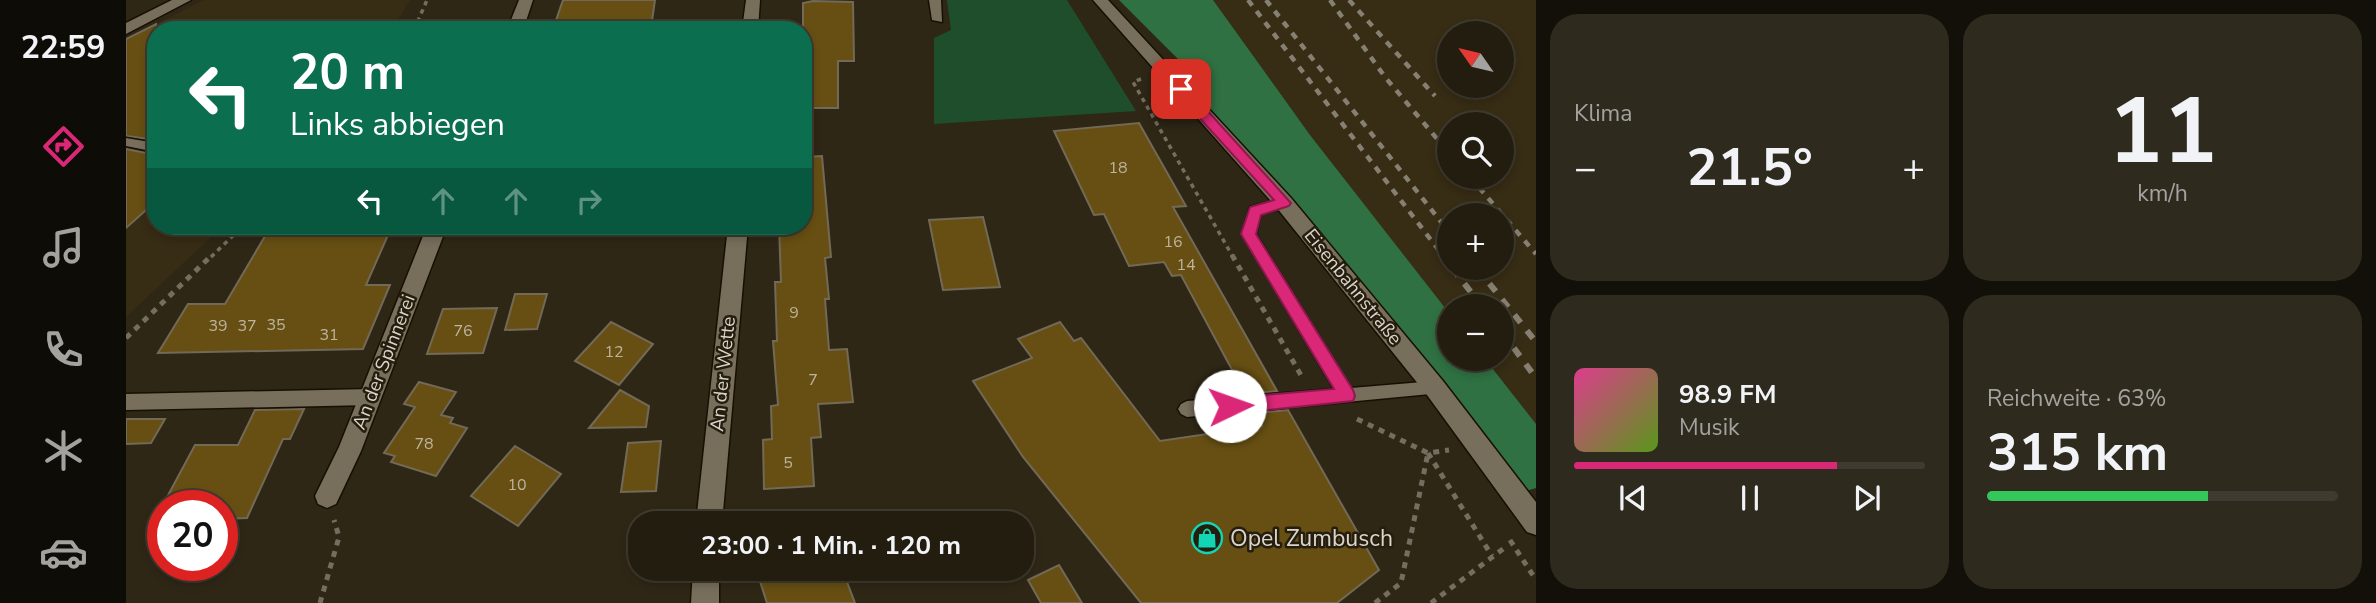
<!DOCTYPE html>
<html lang="de">
<head>
<meta charset="utf-8">
<style>
  :root { --surface:#231d10; --page:#2f2a1e; --text:#f1f3f6; --muted:#a3a29f; --line:#403b30; --accent:#db2777 }
  body { margin:0; font-family:"Nunito Sans",sans-serif; background:var(--page); color:var(--text); height:100vh; display:flex; flex-direction:column; font-size:26px; white-space:nowrap }
  * { box-sizing:border-box; margin:0 }
  p { font-size:23px; color:var(--muted) }
  .icon { flex:none; width:38px; height:38px; fill:none; stroke:currentColor; stroke-width:2; stroke-linecap:round; stroke-linejoin:round }
  .map { position:relative; flex:1; overflow:hidden }
  .details { display:flex; flex-direction:column; gap:14px; padding:14px; background:#131009; width:840px }
  .details>* { flex:none }
  .top-card { position:absolute; left:21px; top:21px; width:665px; height:214px; border-radius:28px; box-shadow:0 4px 10px #0003,0 0 0 2px var(--line); background:#0b6e4f; color:#fff; overflow:hidden }
  .needle { width:46px; rotate:304deg }
  .fabs { position:absolute; left:1311px; top:21px; display:grid; gap:14px }
  .fabs a { display:grid; place-items:center; width:77px; height:77px; border-radius:50%; background:var(--surface); box-shadow:0 4px 10px #0003,0 0 0 2px var(--line); font-size:35px }
  .speed { position:absolute; left:21px; top:490px; display:flex; gap:14px; font-size:35px; font-weight:700; text-align:center }
  .speed>* { display:grid; place-content:center; width:91px; height:91px; border-radius:50%; background:var(--surface); box-shadow:0 4px 10px #0003,0 0 0 2px var(--line); line-height:1 }
  .speed .limit { border:10px solid #d22; background:#fff; color:#111 }
  .pin { position:absolute; display:grid; place-items:center; width:60px; height:60px; color:#fff; margin:-30px; border-radius:14px; box-shadow:0 4px 10px #0006 }
  .me { position:absolute; width:77px; margin:-38px; rotate:87deg; stroke-linejoin:round; filter:drop-shadow(0 0 5px #0008) }
  .turn { display:flex; align-items:center; gap:24px; height:147px; padding:0 28px; font-size:32px }
  .turn .icon { width:91px; height:91px; stroke-width:2.5 }
  .turn b { display:block; font-size:49px; line-height:60px }
  .lanes { display:flex; align-items:center; height:66px; padding:0 28px; background:#0003; justify-content:center; gap:35px; direction:ltr }
  .lanes .off { opacity:.35 }
  .big { font-size:52px; font-weight:700; line-height:1.1 }
  .details .tile { flex:1; display:flex; flex-direction:column; justify-content:center; gap:10px; min-width:0; padding:0 24px; border-radius:28px; background:var(--page) }
  .details .dial { align-items:center; gap:0 }
  .dial b { font-size:91px; line-height:1 }
  .song { display:flex; align-items:center; gap:21px }
  .cover { width:84px; height:84px; border-radius:10px; background:linear-gradient(135deg,hsl(330 70% 55%),hsl(90 70% 35%)) }
  .played { height:7px; border-radius:4px; background:linear-gradient(90deg,var(--accent) 75%,var(--line) 75%) }
  .keys { display:flex; justify-content:space-around; direction:ltr }
  .heat { display:flex; justify-content:space-between; align-items:center; font-size:38px; direction:ltr }
  .charge { height:10px; border-radius:5px; background:linear-gradient(90deg,#34c759 63%,var(--line) 0) }
  .details .tiles { flex:1; display:grid; gap:14px; grid-template-columns:repeat(2,1fr) }
  .trip { position:absolute; left:502px; top:511px; width:406px; height:70px; border-radius:28px; background:var(--surface); box-shadow:0 4px 10px #0003,0 0 0 2px var(--line); font-weight:700; line-height:70px; text-align:center }
  main { display:flex; flex:1; min-height:0 }
  .dock { display:flex; flex-direction:column; width:126px; justify-content:space-around; align-items:center; background:#0e0c06; color:var(--muted) }
  .dock .icon { width:49px; height:49px }
  .dock .selected { color:var(--accent) }
  .dock b { font-size:32px; color:var(--text) }
  .map>svg:first-child { display:block }
  .built { fill:#372c14; fill-rule:evenodd }
  .green { fill:#1e4e2b }
  .forest { fill:#2f7142 }
  .building { fill:#674f13; stroke:#726957; stroke-width:2 }
  .lines { fill:none; stroke-linecap:round; stroke-linejoin:round }
  .lane-casing { stroke:#171002; stroke-width:3 }
  .street-casing { stroke:#171002; stroke-width:3 }
  .secondary-casing { stroke:#171002; stroke-width:3 }
  .path-far1 { stroke:#756e60; stroke-width:3.5; stroke-dasharray:4.5 4.5; stroke-linecap:butt }
  .path { stroke:#756e60; stroke-width:5; stroke-dasharray:6 6; stroke-linecap:butt }
  .lane { fill:#786e5c; fill-rule:evenodd }
  .street { fill:#786e5c; fill-rule:evenodd }
  .secondary { fill:#786e5c; fill-rule:evenodd }
  .rail-far1 { stroke:#868072; stroke-width:4.5; stroke-dasharray:7 7; stroke-linecap:butt }
  .rail { stroke:#868072; stroke-width:6; stroke-dasharray:10 10; stroke-linecap:butt }
  .route { fill:#db2777; stroke:#8e194d; stroke-width:2 }
  .labels { text-anchor:middle; dominant-baseline:central; stroke-width:5; stroke-linejoin:round; paint-order:stroke }
  .number-label { font-size:16px; fill:#bdb49d }
  .street-label { font-size:19px; fill:#dad5cb; stroke:#251d0d }
  .near-poi-label { font-size:23px; fill:#dad5cb; stroke:#251d0d; text-anchor:start }
</style>
</head>
<body>
<main>
<nav class="dock">
<b>22:59</b>
<svg class="icon selected" aria-label="directions" viewBox="0 0 24 24"><path d="M12 3l9 9-9 9-9-9zM9 14v-3h6M13 9l2 2-2 2"/></svg>
<svg class="icon" aria-label="music" viewBox="0 0 24 24"><path d="M9 18V5l10-2v13"/><circle cx="6" cy="18" r="3"/><circle cx="16" cy="16" r="3"/></svg>
<svg class="icon" aria-label="phone" viewBox="0 0 24 24"><path d="M5 4h4l2 5-3 2q2 4 5 5l2-3 5 2v4C11 20 4 13 5 4z"/></svg>
<svg class="icon" aria-label="climate" viewBox="0 0 24 24"><path d="M12 3v18M4 7l16 10M4 17L20 7"/></svg>
<svg class="icon" aria-label="car" viewBox="0 0 24 24"><path d="M5 17H2v-5l4-1 3-4h7l3 4 3 1v5h-3M9 17h6M6 11h13"/><circle cx="7" cy="17" r="2"/><circle cx="17" cy="17" r="2"/></svg>
</nav>
<div class="map">
<svg width="1410" height="603" viewBox="0 0 1410 603">
  <rect width="100%" height="100%" fill="#2f2716"/>
  <!-- built -->
  <g class="built">
    <path d="M 78,0 L 284,0 L 266,30 L 30,30 L 30,226 L 97,226 L 0,317 L 0,39 Z"/>
    <path d="M 1087,0 L 1410,0 L 1410,425 L 1357,359 L 1376,359 L 1376,306 L 1323,306 L 1323,315 L 1184,135 ZM 1323,33 L 1376,33 L 1376,86 L 1323,86 ZM 1323,124 L 1376,124 L 1376,177 L 1323,177 ZM 1323,215 L 1376,215 L 1376,268 L 1323,268 Z"/>
  </g>
  <!-- green -->
  <path class="green" d="M 821,0 L 941,0 L 1010,111 L 808,124 L 808,38 L 825,30 Z"/>
  <!-- forest -->
  <path class="forest" d="M 993,0 L 1087,0 L 1184,135 L 1323,313 L 1323,359 L 1359,359 L 1410,424 L 1410,488 L 1389,494 L 1037,70 L 1054,61 Z"/>
  <!-- building -->
  <g class="building">
    <path d="M 437,0 L 529,0 L 525,28 L 427,29 Z"/>
    <path d="M 687,1 L 727,2 L 728,61 L 712,61 L 712,108 L 677,108 L 677,3 Z"/>
    <path d="M 30,24 L 30,140 L 0,136 L 0,39 Z"/>
    <path d="M 1013,123 L 1060,206 L 1047,207 L 1151,391 L 1119,394 L 1055,275 L 1046,276 L 1038,262 L 1003,266 L 978,214 L 968,215 L 928,131 Z"/>
    <path d="M 0,149 L 30,155 L 30,201 L 0,228 Z"/>
    <path d="M 696,156 L 705,257 L 699,258 L 703,299 L 699,299 L 703,350 L 721,349 L 727,402 L 692,404 L 695,437 L 685,438 L 688,486 L 638,489 L 637,440 L 646,439 L 645,406 L 652,405 L 647,341 L 651,341 L 649,282 L 655,282 L 653,226 L 677,226 L 677,157 Z"/>
    <path d="M 857,217 L 874,287 L 817,290 L 803,220 Z"/>
    <path d="M 145,226 L 266,226 L 240,285 L 264,285 L 237,349 L 32,353 L 62,304 L 99,304 Z"/>
    <path d="M 389,294 L 421,294 L 411,329 L 379,330 Z"/>
    <path d="M 371,308 L 357,353 L 301,354 L 317,309 Z"/>
    <path d="M 485,322 L 527,344 L 493,385 L 449,361 Z"/>
    <path d="M 934,322 L 948,341 L 955,338 L 1034,441 L 1136,426 L 1129,413 L 1162,410 L 1253,570 L 1211,603 L 1015,603 L 897,457 L 847,381 L 906,358 L 892,339 Z"/>
    <path d="M 293,382 L 330,392 L 315,415 L 327,418 L 324,423 L 341,428 L 310,476 L 265,462 L 269,456 L 258,453 L 289,407 L 278,404 Z"/>
    <path d="M 494,390 L 523,406 L 520,427 L 463,428 Z"/>
    <path d="M 178,409 L 164,439 L 157,439 L 121,518 L 96,519 L 96,506 L 46,506 L 50,499 L 40,499 L 69,445 L 112,445 L 129,410 Z"/>
    <path d="M 0,419 L 39,419 L 25,443 L 0,444 Z"/>
    <path d="M 535,441 L 530,491 L 495,492 L 502,443 Z"/>
    <path d="M 389,446 L 435,474 L 392,526 L 345,496 Z"/>
    <path d="M 933,565 L 956,603 L 915,603 L 902,580 Z"/>
    <path d="M 630,569 L 716,569 L 729,603 L 641,603 Z"/>
  </g>
  <g class="lines">
    <!-- lane casing -->
    <g class="lane-casing">
      <g id="lane">
        <path d="M 803,0 L 815,0 L 816,22 L 806,20 Z"/>
        <path d="M 0,138 L 30,143 L 30,152 L 0,146 Z"/>
        <path d="M 1158,198 L 1163,199 L 1165,203 L 1163,207 L 1135,214 L 1130,234 L 1225,388 L 1309,381 L 1315,383 L 1318,388 L 1315,393 L 1061,417 L 1055,414 L 1052,409 L 1055,404 L 1061,401 L 1208,389 L 1116,234 L 1124,207 Z"/>
        <path d="M 245,389 L 251,392 L 254,397 L 251,402 L 245,405 L 0,410 L 0,394 Z"/>
      </g>
    </g>
    <!-- street casing -->
    <g class="street-casing">
      <g id="street">
        <path d="M 46,0 L 65,0 L 0,34 L 0,23 Z"/>
        <path d="M 393,0 L 407,0 L 397,30 L 381,30 Z"/>
        <path d="M 620,0 L 634,0 L 632,30 L 616,30 Z"/>
        <path d="M 301,226 L 321,226 L 235,451 L 210,504 L 201,508 L 192,504 L 189,496 L 213,447 Z"/>
        <path d="M 602,226 L 622,226 L 596,523 L 570,523 Z"/>
        <path d="M 567,569 L 593,569 L 593,603 L 565,603 Z"/>
      </g>
    </g>
    <!-- secondary casing -->
    <g class="secondary-casing">
      <path id="secondary" d="M 967,0 L 982,0 L 1165,198 L 1317,381 L 1410,502 L 1410,535 L 1401,532 L 1301,395 L 1151,208 Z"/>
    </g>
    <!-- path-far1 -->
    <g class="path-far1">
      <path d="M 288,30 L 301,0"/>
      <path d="M 1015,79 L 1007,82 L 1107,257"/>
      <path d="M 85,257 L 117,226"/>
    </g>
    <!-- path -->
    <g class="path">
      <path d="M 1106,255 L 1176,377"/>
      <path d="M 0,338 L 86,255"/>
      <path d="M 1231,419 L 1302,453 L 1323,450"/>
      <path d="M 1302,453 L 1366,556"/>
      <path d="M 1384,540 L 1410,580"/>
      <path d="M 194,603 L 213,537 L 208,520"/>
      <path d="M 1249,603 L 1275,583 L 1302,453"/>
      <path d="M 1305,603 L 1377,549"/>
    </g>
    <!-- lane -->
    <use href="#lane" class="lane"/>
    <!-- street -->
    <use href="#street" class="street"/>
    <!-- secondary -->
    <use href="#secondary" class="secondary"/>
    <!-- rail-far1 -->
    <g class="rail-far1">
      <path d="M 1122,0 L 1318,257"/>
      <path d="M 1140,0 L 1323,232"/>
      <path d="M 1204,0 L 1259,77 L 1323,153"/>
      <path d="M 1223,0 L 1309,96"/>
      <path d="M 1344,177 L 1410,254"/>
    </g>
    <!-- rail -->
    <g class="rail">
      <path d="M 1317,255 L 1323,263"/>
      <path d="M 1326,268 L 1356,306"/>
      <path d="M 1351,268 L 1410,342"/>
      <path d="M 1376,332 L 1410,378"/>
    </g>
  </g>
  <!-- route -->
  <path class="route" d="M 1055,85 L 1059,86 L 1165,203 L 1163,206 L 1135,215 L 1130,234 L 1227,390 L 1229,396 L 1227,401 L 1104,414 L 1098,411 L 1095,406 L 1098,400 L 1104,398 L 1208,389 L 1115,234 L 1124,207 L 1148,200 L 1050,92 L 1050,86 Z"/>
  <!-- icons -->
  <defs>
    <g id="shop-ring" transform="scale(1.575)"><circle r="9.5" fill="#251d0d" stroke="#11d5b4" stroke-width="1.5"/><path d="M-5-2.5h2.3a2.7 3.5 0 0 1 5.4 0H5L5.5 6h-11ZM-1.5-2.5h3a1.5 2.3 0 0 0-3 0Z" fill="#11d5b4"/></g>
  </defs>
  <g fill-rule="evenodd">
    <use href="#shop-ring" x="1081" y="538"/>
  </g>
  <g class="labels">
    <!-- number labels -->
    <g class="number-label">
      <text x="992" y="168">18</text>
      <text x="1047" y="242">16</text>
      <text x="1060" y="265">14</text>
      <text x="668" y="313">9</text>
      <text x="150" y="325">35</text>
      <text x="92" y="326">39</text>
      <text x="121" y="326">37</text>
      <text x="337" y="331">76</text>
      <text x="203" y="335">31</text>
      <text x="488" y="352">12</text>
      <text x="687" y="380">7</text>
      <text x="298" y="444">78</text>
      <text x="662" y="463">5</text>
      <text x="391" y="485">10</text>
    </g>
    <!-- street labels -->
    <g class="street-label">
      <text transform="translate(1227 287) rotate(51)">Eisenbahnstraße</text>
      <text transform="translate(258 362) rotate(-69)">An der Spinnerei</text>
      <text transform="translate(597 374) rotate(-84)">An der Wette</text>
    </g>
    <!-- near-poi labels -->
    <g class="near-poi-label">
      <text x="1104" y="538">Opel Zumbusch</text>
    </g>
  </g>
</svg>
<div class="fabs">
<a><svg class="needle" viewBox="-14 -14 28 28"><path d="M0-13l5 13h-10z" fill="#e53935"/><path d="M0 13l5-13h-10z" fill="#a3a29f"/></svg></a>
<a><svg class="icon" aria-label="search" viewBox="0 0 24 24"><circle cx="10" cy="10" r="6"/><path d="M15 15l6 6"/></svg></a>
<a>+</a>
<a>−</a>
</div>
<div class="speed"><div class="limit">20</div></div>
<div class="pin" style="left:1055px;top:89px;background:#d93025"><svg class="icon" aria-label="arrive" viewBox="0 0 24 24"><path d="M6 21V4h12l-3 4 3 4H6"/></svg></div>
<svg class="me" style="left:1104px;top:406px" viewBox="-20 -20 40 40"><circle r="19" fill="#fff"/><path d="M0-13L10 11 0 6-10 11z" fill="#db2777"/></svg>
<div class="trip">23:00 · 1 Min. · 120 m</div>
<div class="top-card">
<div class="turn"><svg class="icon" aria-label="left" viewBox="0 0 24 24"><path d="M17 20v-9H6M10 6l-5 5 5 5"/></svg><div><b>20 m</b>Links abbiegen</div></div>
<div class="lanes"><svg class="icon" aria-label="left" viewBox="0 0 24 24"><path d="M17 20v-9H6M10 6l-5 5 5 5"/></svg><svg class="icon off" aria-label="ahead" viewBox="0 0 24 24"><path d="M12 20V5M6 11l6-6 6 6"/></svg><svg class="icon off" aria-label="ahead" viewBox="0 0 24 24"><path d="M12 20V5M6 11l6-6 6 6"/></svg><svg class="icon off" aria-label="right" viewBox="0 0 24 24"><path d="M7 20v-9h11M14 6l5 5-5 5"/></svg></div>
</div>
</div>
<section class="details">
<div class="tiles">
<div class="tile"><p>Klima</p>
<div class="heat"><a>−</a><b class="big">21.5°</b><a>+</a></div>
</div>
<div class="tile dial"><b>11</b><p>km/h</p></div>
<div class="tile">
<div class="song"><i class="cover"></i><div><b>98.9 FM</b><p>Musik</p></div></div>
<div class="played"></div>
<div class="keys"><svg class="icon" aria-label="previous" viewBox="0 0 24 24"><path d="M18 5L8 12l10 7zM5 5v14"/></svg><svg class="icon" aria-label="pause" viewBox="0 0 24 24"><path d="M8 5v14M16 5v14"/></svg><svg class="icon" aria-label="next" viewBox="0 0 24 24"><path d="M6 5l10 7-10 7zM19 5v14"/></svg></div>
</div>
<div class="tile"><p>Reichweite · 63%</p><b class="big">315 km</b><div class="charge"></div></div>
</div>
</section>
</main>
</body>
</html>
